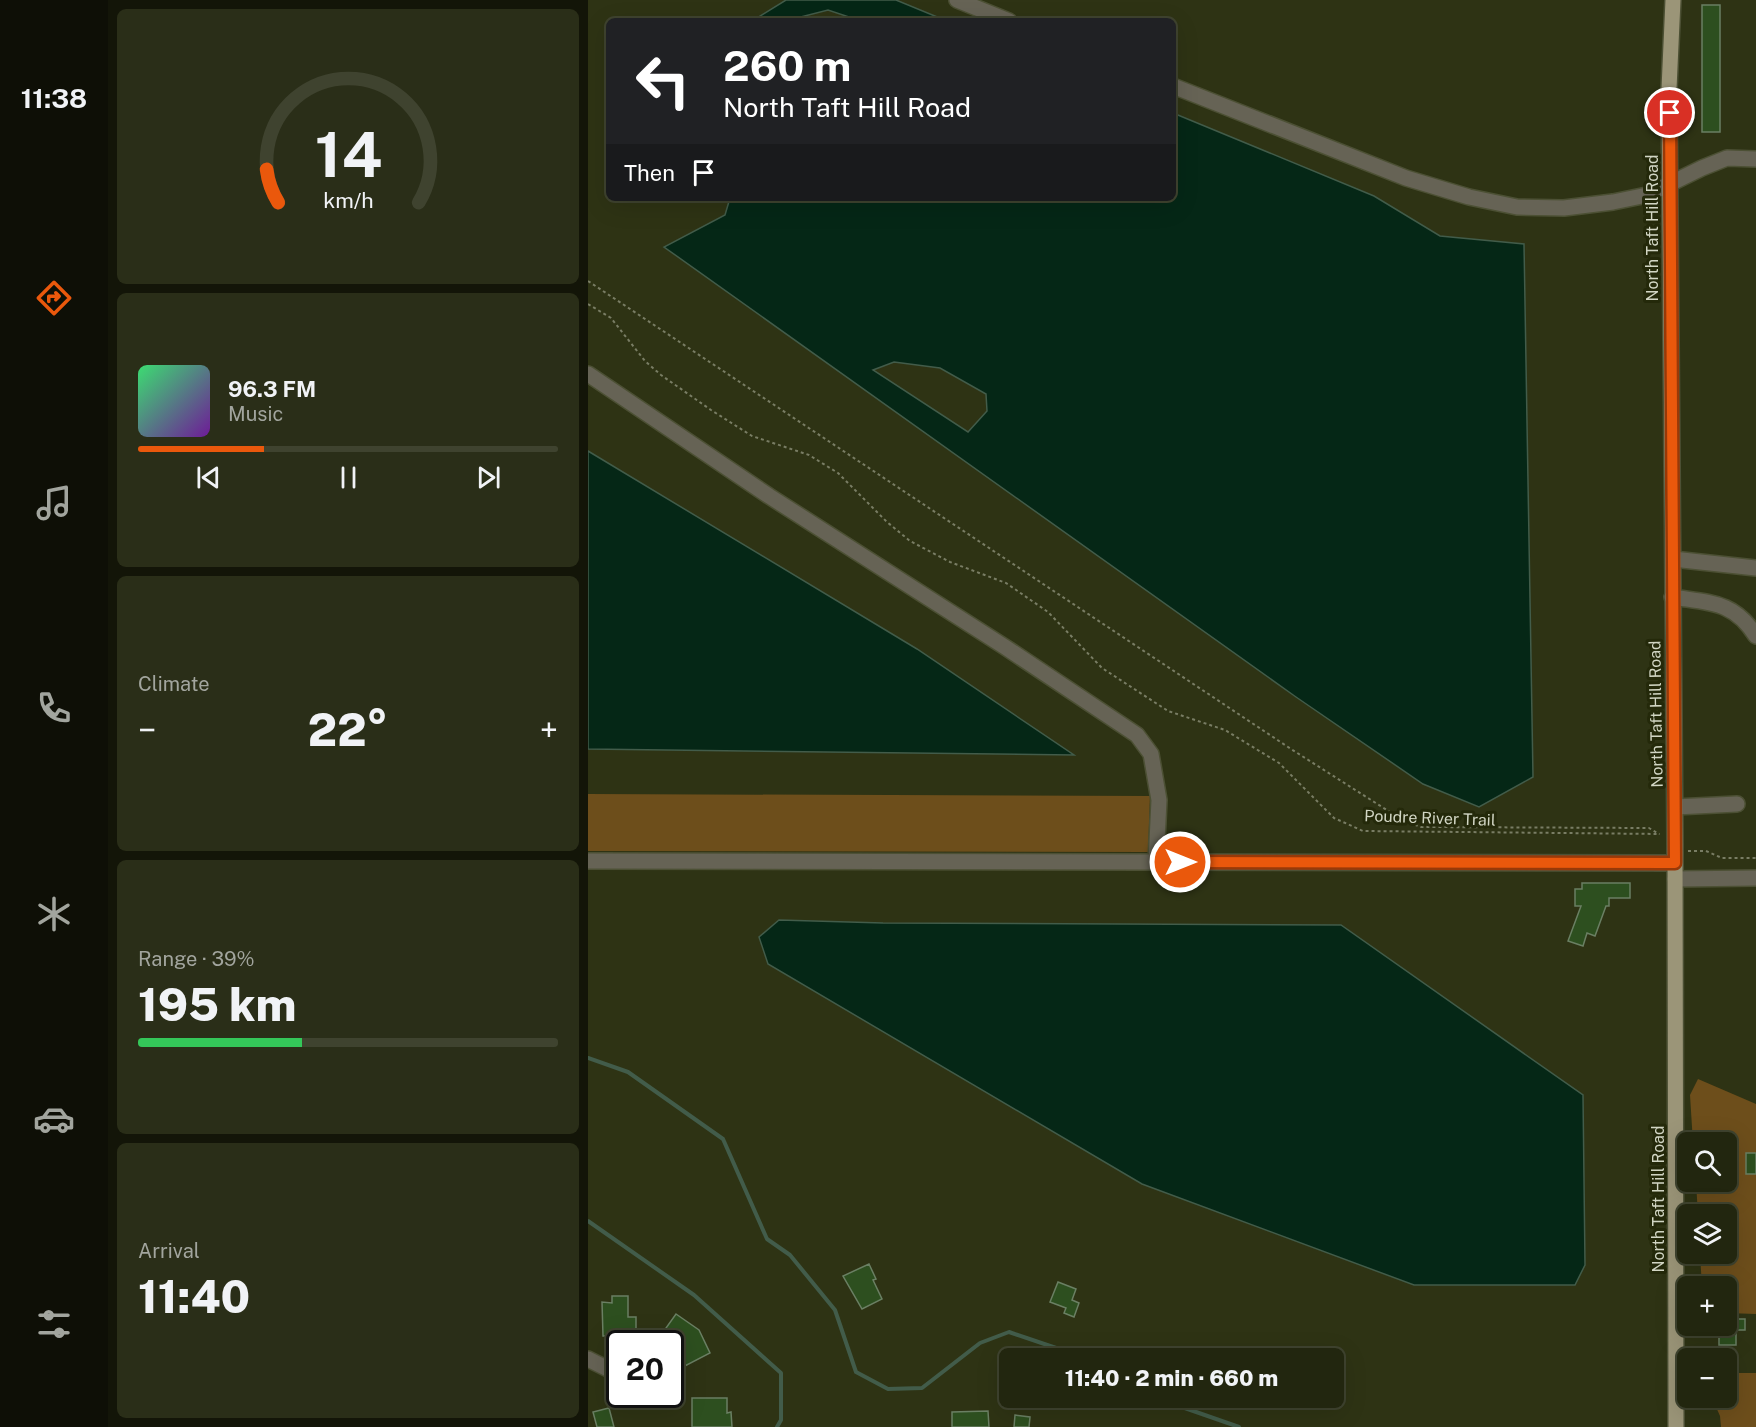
<!DOCTYPE html>
<html lang="en">
<head>
<meta charset="utf-8">
<style>
  :root { --surface:#22260f; --page:#2a2e18; --text:#f1f3f6; --muted:#a2a59e; --line:#3f432f; --accent:#ea580c }
  body { margin:0; font-family:"Public Sans",sans-serif; background:var(--page); color:var(--text); height:100vh; display:flex; flex-direction:column; font-size:22px; white-space:nowrap }
  * { box-sizing:border-box; margin:0 }
  p { font-size:20px; color:var(--muted) }
  .icon { flex:none; width:33px; height:33px; fill:none; stroke:currentColor; stroke-width:2; stroke-linecap:round; stroke-linejoin:round }
  .map { position:relative; flex:1; overflow:hidden }
  .sheet { display:flex; flex-direction:column; gap:9px; padding:9px; background:#131508; width:480px }
  .sheet>* { flex:none }
  .top-card { position:absolute; left:18px; top:18px; width:570px; height:183px; border-radius:9px; box-shadow:0 6px 24px #0002,0 0 0 2px var(--line); background:#202124; color:#fff; overflow:hidden }
  .controls { position:absolute; left:1089px; top:1132px; display:grid; gap:12px }
  .controls a { display:grid; place-items:center; width:60px; height:60px; border-radius:9px; background:var(--surface); box-shadow:0 6px 24px #0002,0 0 0 2px var(--line); font-size:30px }
  .speed { position:absolute; left:18px; top:1330px; display:flex; gap:12px; font-size:30px; font-weight:700; text-align:center }
  .speed>* { display:grid; place-content:center; width:78px; height:78px; border-radius:50%; background:var(--surface); box-shadow:0 6px 24px #0002,0 0 0 2px var(--line); line-height:1 }
  .speed .limit { border:3px solid #111; border-radius:9px; background:#fff; color:#111 }
  .pin { position:absolute; display:grid; place-items:center; width:51px; height:51px; color:#fff; margin:-26px; border:3px solid #fff; border-radius:50%; box-shadow:0 2px 6px #0007 }
  .me { position:absolute; width:66px; margin:-33px; rotate:90deg; stroke-linejoin:round; filter:drop-shadow(0 0 4px #0008) }
  .turn { display:flex; align-items:center; gap:21px; height:126px; padding:0 18px; font-size:27px }
  .turn .icon { width:78px; height:78px; stroke-width:2.5 }
  .turn b { display:block; font-size:42px; line-height:51px }
  .then { display:flex; align-items:center; height:57px; padding:0 18px; background:#0003; gap:12px; font-size:22px }
  .big { font-size:45px; font-weight:800; line-height:1.1 }
  .sheet .widget { flex:1; display:flex; flex-direction:column; justify-content:center; gap:9px; min-width:0; padding:0 21px; border-radius:9px; background:var(--page) }
  .sheet .dial { align-items:center; gap:0 }
  .dial svg { height:156px; overflow:visible; fill:none; stroke:var(--line); stroke-width:7; stroke-linecap:round; text-anchor:middle }
  .dial text { fill:var(--text); stroke:none }
  .song { display:flex; align-items:center; gap:18px }
  .cover { width:72px; height:72px; border-radius:9px; background:linear-gradient(135deg,hsl(140 70% 55%),hsl(280 70% 35%)) }
  .played { height:6px; border-radius:3px; background:linear-gradient(90deg,var(--accent) 30%,var(--line) 30%) }
  .keys { display:flex; justify-content:space-around; direction:ltr }
  .heat { display:flex; justify-content:space-between; align-items:center; font-size:33px; direction:ltr }
  .charge { height:9px; border-radius:4px; background:linear-gradient(90deg,#34c759 39%,var(--line) 0) }
  .trip { position:absolute; left:411px; top:1348px; width:345px; height:60px; border-radius:9px; background:var(--surface); box-shadow:0 6px 24px #0002,0 0 0 2px var(--line); font-weight:800; line-height:60px; text-align:center }
  main { display:flex; flex:1; min-height:0 }
  .tabs { display:flex; flex-direction:column; width:108px; justify-content:space-around; align-items:center; background:#0e0f06; color:var(--muted) }
  .tabs .icon { width:42px; height:42px }
  .tabs .active { color:var(--accent) }
  .tabs b { font-size:27px; color:var(--text) }
  .map>svg:first-child { display:block }
  .green { fill:#6d4e1b }
  .water { fill:#052716; stroke:#425c4a; stroke-width:1.5; fill-rule:evenodd }
  .lines { fill:none; stroke-linecap:round; stroke-linejoin:round }
  .stream { stroke:#425c4a; stroke-width:4 }
  .building { fill:#2d4f1f; stroke:#6a7f63; stroke-width:1.5 }
  .minor-casing { stroke:#4c5034; stroke-width:18 }
  .major-casing { stroke:#4c5034; stroke-width:18 }
  .path { stroke:#797d64; stroke-width:2; stroke-dasharray:3 3; stroke-linecap:butt }
  .minor { stroke:#666355; stroke-width:15 }
  .major { stroke:#9b9578; stroke-width:15 }
  .route-casing { stroke:#983908; stroke-width:15 }
  .route { stroke:#ea580c; stroke-width:10 }
  .labels { text-anchor:middle; dominant-baseline:central; stroke-width:6; stroke-linejoin:round; paint-order:stroke }
  .street-label { font-size:16px; fill:#d2d6c4; stroke:#24290a }
</style>
</head>
<body>
<main>
<nav class="tabs">
<b>11:38</b>
<svg class="icon active" aria-label="directions" viewBox="0 0 24 24"><path d="M12 3l9 9-9 9-9-9zM9 14v-3h6M13 9l2 2-2 2"/></svg>
<svg class="icon" aria-label="music" viewBox="0 0 24 24"><path d="M9 18V5l10-2v13"/><circle cx="6" cy="18" r="3"/><circle cx="16" cy="16" r="3"/></svg>
<svg class="icon" aria-label="phone" viewBox="0 0 24 24"><path d="M5 4h4l2 5-3 2q2 4 5 5l2-3 5 2v4C11 20 4 13 5 4z"/></svg>
<svg class="icon" aria-label="climate" viewBox="0 0 24 24"><path d="M12 3v18M4 7l16 10M4 17L20 7"/></svg>
<svg class="icon" aria-label="car" viewBox="0 0 24 24"><path d="M5 17H2v-5l4-1 3-4h7l3 4 3 1v5h-3M9 17h6M6 11h13"/><circle cx="7" cy="17" r="2"/><circle cx="17" cy="17" r="2"/></svg>
<svg class="icon" aria-label="filters" viewBox="0 0 24 24"><path d="M4 7h16M4 17h16"/><circle cx="9" cy="7" r="2"/><circle cx="15" cy="17" r="2"/></svg>
</nav>
<section class="sheet">
<div class="widget dial"><svg viewBox="0 0 100 80">
<path d="M14 69A42 42 0 1 1 86 69"/>
<path d="M14 69A42 42 0 0 1 8 52" stroke="#ea580c"/>
<text x="50" y="56" font-size="32" font-weight="700">14</text>
<text x="50" y="72" font-size="11">km/h</text>
</svg></div>
<div class="widget">
<div class="song"><i class="cover"></i><div><b>96.3 FM</b><p>Music</p></div></div>
<div class="played"></div>
<div class="keys"><svg class="icon" aria-label="previous" viewBox="0 0 24 24"><path d="M18 5L8 12l10 7zM5 5v14"/></svg><svg class="icon" aria-label="pause" viewBox="0 0 24 24"><path d="M8 5v14M16 5v14"/></svg><svg class="icon" aria-label="next" viewBox="0 0 24 24"><path d="M6 5l10 7-10 7zM19 5v14"/></svg></div>
</div>
<div class="widget"><p>Climate</p>
<div class="heat"><a>−</a><b class="big">22°</b><a>+</a></div>
</div>
<div class="widget"><p>Range · 39%</p><b class="big">195 km</b><div class="charge"></div></div>
<div class="widget"><p>Arrival</p><b class="big">11:40</b></div>
</section>
<div class="map">
<svg width="1168" height="1427" viewBox="0 0 1168 1427">
  <rect width="100%" height="100%" fill="#2e3314"/>
  <!-- green -->
  <g class="green">
    <path d="M 0,794 L 562,796 L 560,852 L 0,851 Z"/>
    <path d="M 1110,1079 L 1168,1104 L 1168,1314 L 1139,1313 L 1138,1287 L 1114,1287 L 1112,1254 L 1138,1254 L 1138,1215 L 1110,1215 L 1108,1182 L 1138,1182 L 1138,1143 L 1105,1143 L 1102,1095 Z"/>
    <path d="M 1139,1373 L 1168,1373 L 1168,1427 L 1133,1427 L 1132,1416 L 1124,1398 L 1138,1398 Z"/>
  </g>
  <!-- water -->
  <g class="water">
    <path d="M 198,0 L 308,0 L 359,21 L 273,21 L 240,10 L 197,21 L 164,21 Z"/>
    <path d="M 585,113 L 786,196 L 852,236 L 936,244 L 945,777 L 891,807 L 835,784 L 708,697 L 76,247 L 137,215 L 142,198 L 585,198 ZM 306,362 L 352,368 L 398,394 L 399,411 L 380,432 L 285,370 Z"/>
    <path d="M 0,451 L 329,649 L 486,755 L 0,749 Z"/>
    <path d="M 191,920 L 295,923 L 753,925 L 995,1095 L 997,1265 L 987,1285 L 826,1285 L 554,1184 L 180,964 L 171,937 Z"/>
  </g>
  <g class="lines">
    <!-- stream -->
    <g class="stream">
      <path d="M 0,1058 L 40,1072 L 135,1139 L 179,1239 L 202,1255 L 247,1310 L 268,1372 L 300,1389 L 334,1388 L 392,1343 L 421,1332 L 483,1353 L 494,1359"/>
      <path d="M 0,1221 L 106,1295 L 193,1373 L 193,1420 L 189,1427"/>
      <path d="M 568,1398 L 651,1427"/>
    </g>
  </g>
  <!-- building -->
  <g class="building">
    <rect x="1114" y="5" width="18" height="127"/>
    <path d="M 994,883 L 1042,883 L 1042,898 L 1021,898 L 1021,906 L 1018,906 L 1007,936 L 999,933 L 995,946 L 980,941 L 993,906 L 987,906 L 987,889 L 994,889 Z"/>
    <rect x="1158" y="1153" width="10" height="21"/>
    <path d="M 281,1264 L 288,1279 L 285,1280 L 294,1299 L 274,1309 L 255,1276 Z"/>
    <path d="M 470,1282 L 488,1289 L 484,1300 L 491,1303 L 486,1317 L 476,1313 L 478,1308 L 462,1302 Z"/>
    <path d="M 24,1296 L 40,1296 L 40,1317 L 48,1317 L 48,1336 L 15,1336 L 14,1302 L 24,1303 Z"/>
    <path d="M 88,1314 L 111,1330 L 122,1353 L 93,1368 L 92,1366 L 90,1367 L 82,1352 L 82,1345 L 94,1339 L 78,1328 Z"/>
    <path d="M 1138,1319 L 1157,1319 L 1157,1330 L 1148,1330 L 1148,1345 L 1131,1345 L 1131,1326 L 1138,1326 Z"/>
    <path d="M 104,1398 L 139,1398 L 139,1413 L 143,1412 L 144,1427 L 104,1427 Z"/>
    <path d="M 21,1408 L 26,1427 L 9,1427 L 5,1412 Z"/>
    <path d="M 400,1411 L 401,1427 L 364,1427 L 364,1412 Z"/>
    <path d="M 427,1415 L 442,1417 L 441,1427 L 426,1427 Z"/>
  </g>
  <g class="lines">
    <!-- minor casing -->
    <g class="minor-casing">
      <g id="minor">
        <path d="M 369,0 L 421,21"/>
        <path d="M 585,86 L 818,178 L 881,197 L 929,207 L 976,208 L 1025,202 L 1059,195 L 1114,168 L 1139,158 L 1168,159"/>
        <path d="M 0,374 L 181,496 L 417,647 L 549,735 L 563,754 L 571,800 L 568,862"/>
        <path d="M 1085,559 L 1168,568"/>
        <path d="M 1084,597 C 1122,603 1146,601 1168,636"/>
        <path d="M 1087,807 L 1149,804"/>
        <path d="M 0,861 L 1087,863"/>
        <path d="M 1087,879 L 1168,878"/>
        <path d="M 0,1359 L 32,1375"/>
        <path d="M 62,1395 L 63,1396"/>
      </g>
    </g>
    <!-- major casing -->
    <g class="major-casing">
      <path id="major" d="M 1085,0 L 1081,89 L 1087,843 L 1088,1427"/>
    </g>
    <!-- path -->
    <g class="path">
      <path d="M 0,281 L 703,749 L 816,821 L 833,827 L 1061,828 L 1071,834"/>
      <path d="M 0,304 L 23,318 L 57,361 L 73,375 L 123,410 L 164,436 L 221,455 L 250,473 L 299,522 L 322,541 L 362,562 L 418,583 L 460,612 L 514,668 L 580,711 L 637,730 L 691,763 L 746,818 L 775,831 L 1072,834"/>
      <path d="M 1100,851 L 1118,851 L 1134,858 L 1168,858"/>
    </g>
    <!-- minor -->
    <use href="#minor" class="minor"/>
    <!-- major -->
    <use href="#major" class="major"/>
  </g>
  <g class="lines">
    <!-- route casing -->
    <g class="route-casing">
      <path id="route" d="M 592,862 L 1087,863 L 1082,113"/>
    </g>
    <!-- route -->
    <use href="#route" class="route"/>
  </g>
  <g class="labels">
    <!-- street labels -->
    <g class="street-label">
      <text transform="translate(1064 228) rotate(-90)">North Taft Hill Road</text>
      <text transform="translate(1068 714) rotate(-91)">North Taft Hill Road</text>
      <text transform="translate(842 818) rotate(2)">Poudre River Trail</text>
      <text transform="translate(1070 1199) rotate(-90)">North Taft Hill Road</text>
    </g>
  </g>
</svg>
<div class="controls">
<a><svg class="icon" aria-label="search" viewBox="0 0 24 24"><circle cx="10" cy="10" r="6"/><path d="M15 15l6 6"/></svg></a>
<a><svg class="icon" aria-label="layers" viewBox="0 0 24 24"><path d="M12 4l9 5-9 5-9-5zM3 14l9 5 9-5"/></svg></a>
<a>+</a>
<a>−</a>
</div>
<div class="speed"><div class="limit">20</div></div>
<div class="pin" style="left:1082px;top:113px;background:#d93025"><svg class="icon" aria-label="arrive" viewBox="0 0 24 24"><path d="M6 21V4h12l-3 4 3 4H6"/></svg></div>
<svg class="me" style="left:592px;top:862px" viewBox="-20 -20 40 40"><circle r="17" fill="#ea580c" stroke="#fff" stroke-width="3"/><path d="M0-11L8 9 0 5-8 9z" fill="#fff"/></svg>
<div class="trip">11:40 · 2 min · 660 m</div>
<div class="top-card">
<div class="turn"><svg class="icon" aria-label="left" viewBox="0 0 24 24"><path d="M17 20v-9H6M10 6l-5 5 5 5"/></svg><div><b>260 m</b>North Taft Hill Road</div></div>
<div class="then">Then<svg class="icon" aria-label="arrive" viewBox="0 0 24 24"><path d="M6 21V4h12l-3 4 3 4H6"/></svg></div>
</div>
</div>
</main>
</body>
</html>
